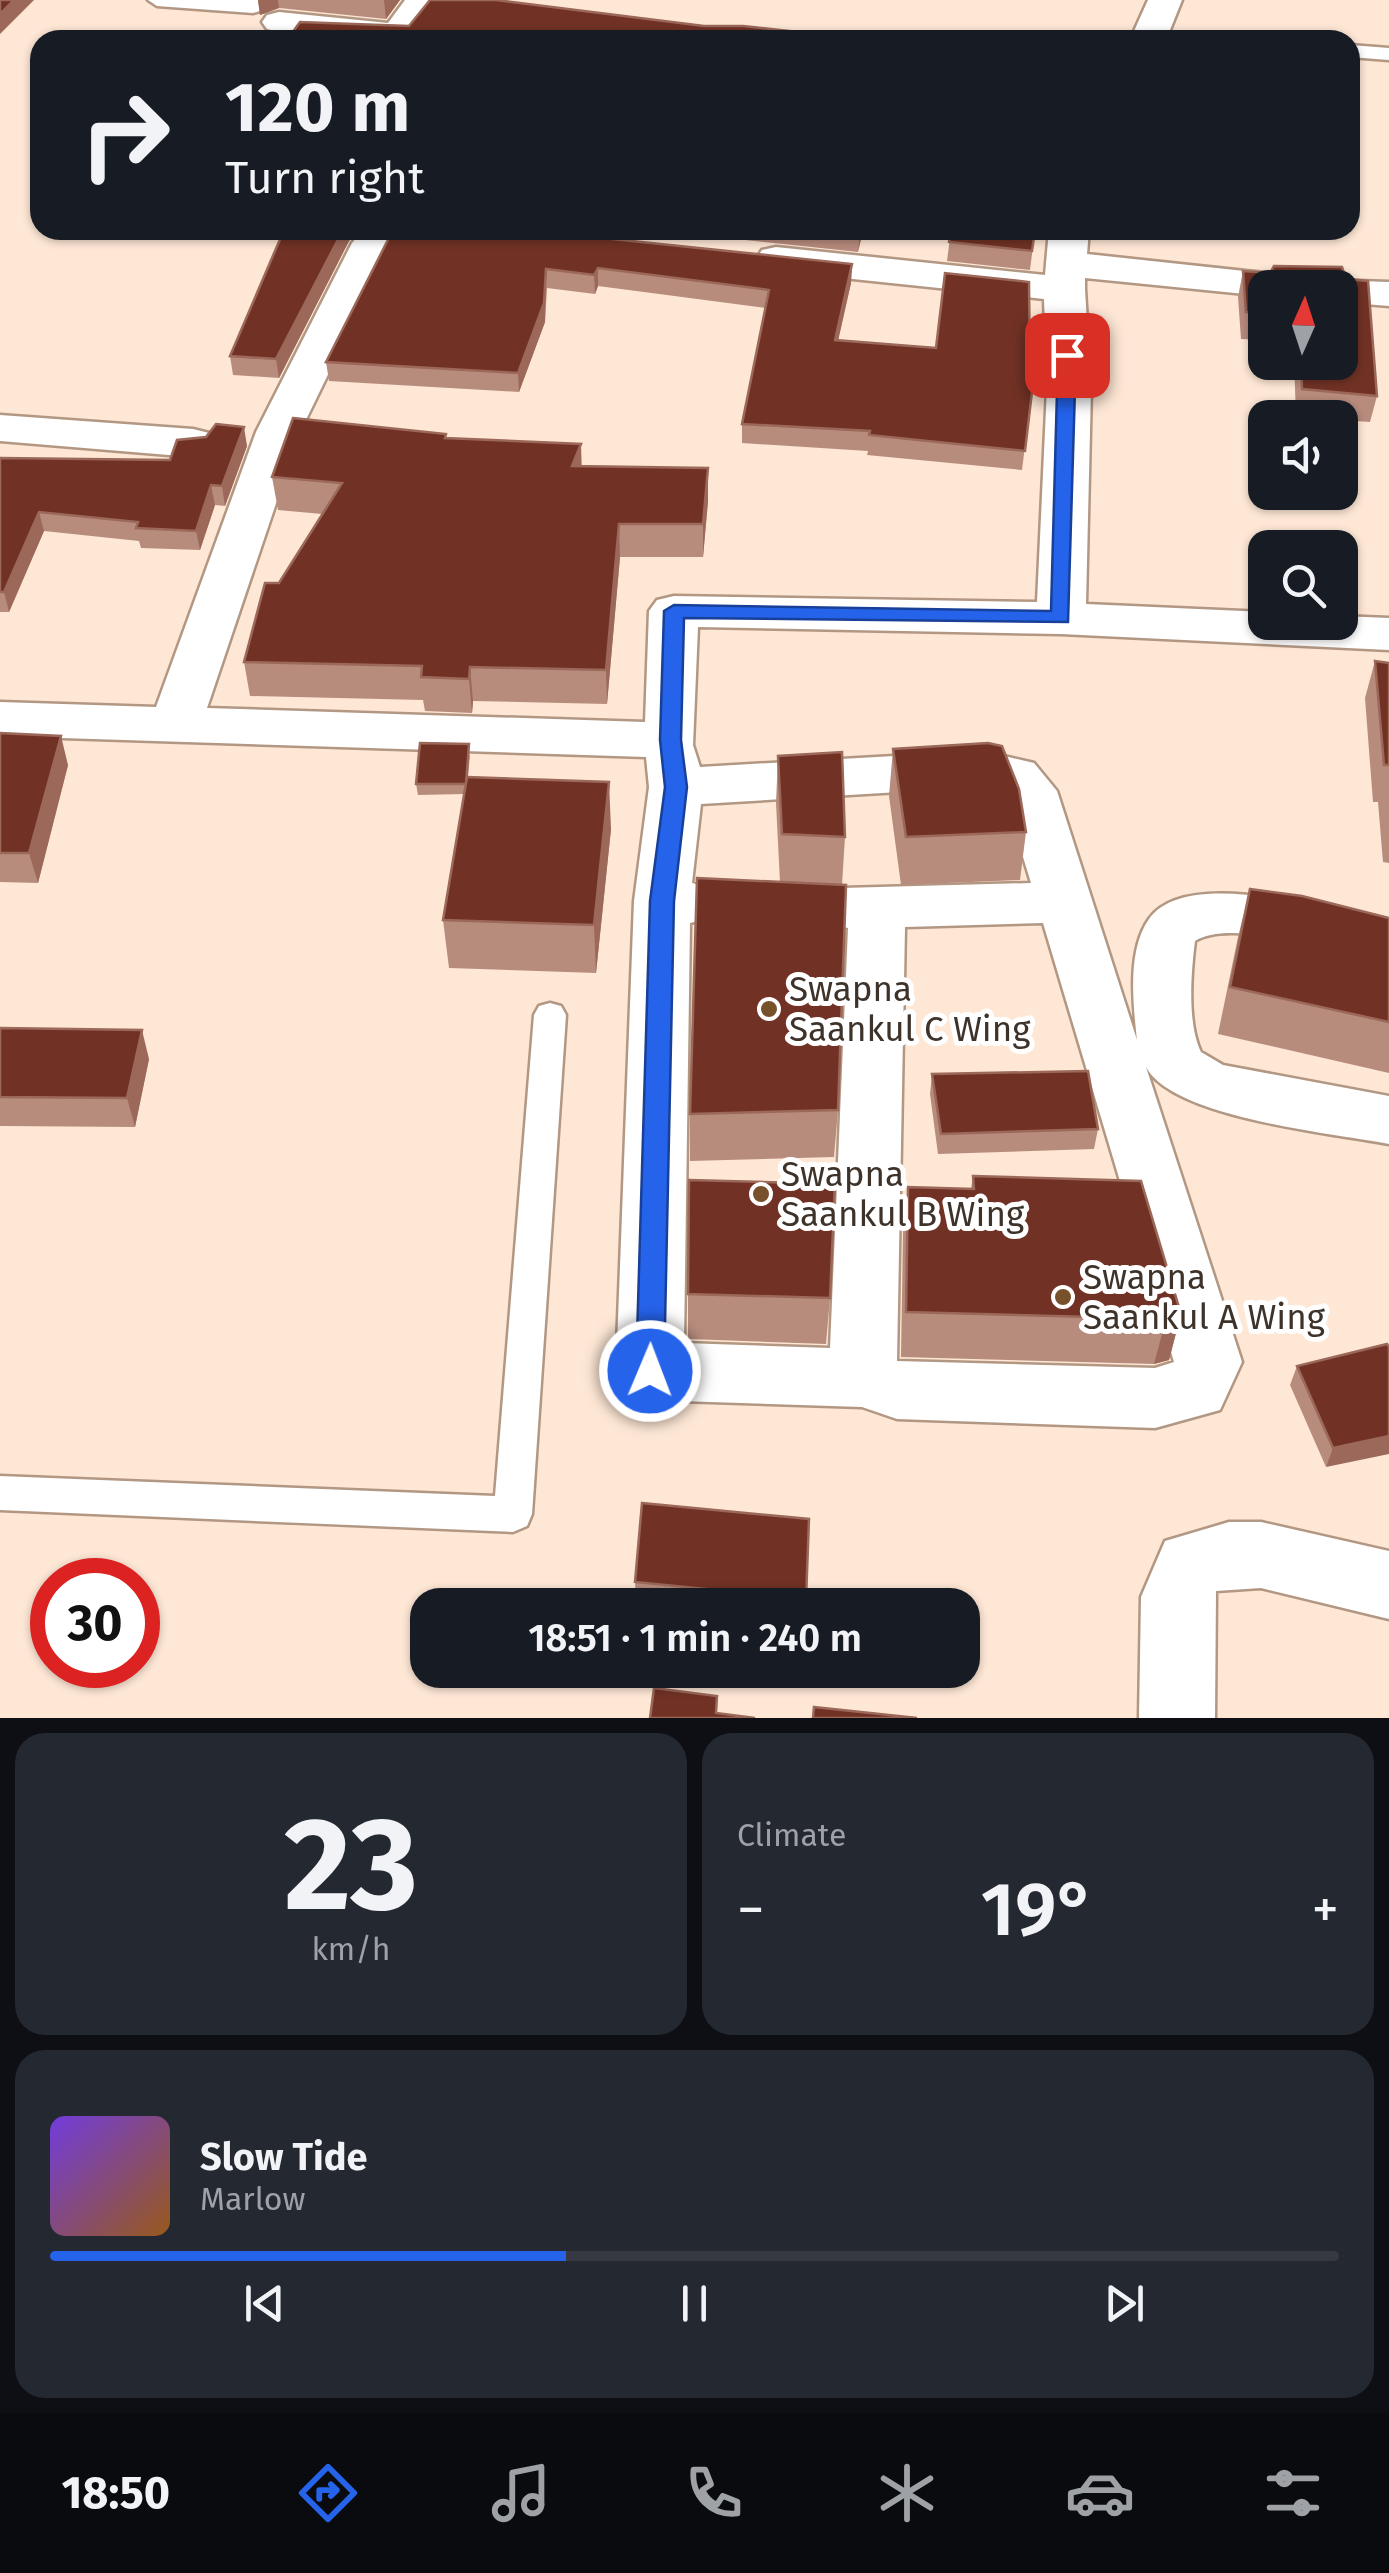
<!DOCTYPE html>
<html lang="en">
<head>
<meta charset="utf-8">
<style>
  :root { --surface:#171b24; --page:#242831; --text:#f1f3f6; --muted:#9ea1a6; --line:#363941; --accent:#2563eb }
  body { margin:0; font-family:"Fira Sans",sans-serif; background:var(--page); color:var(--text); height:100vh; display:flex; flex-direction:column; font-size:38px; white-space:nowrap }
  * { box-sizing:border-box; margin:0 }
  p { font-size:32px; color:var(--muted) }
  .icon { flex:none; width:55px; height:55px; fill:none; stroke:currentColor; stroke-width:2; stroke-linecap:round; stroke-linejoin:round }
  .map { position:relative; height:1718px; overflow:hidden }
  .panel { display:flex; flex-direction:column; gap:15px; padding:15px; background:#0d0f14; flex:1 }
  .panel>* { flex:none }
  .banner { position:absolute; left:30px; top:30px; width:1330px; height:210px; border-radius:30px; box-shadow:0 2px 8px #0004; background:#171b24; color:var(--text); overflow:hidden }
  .needle { width:65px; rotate:3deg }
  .controls { position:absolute; left:1248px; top:270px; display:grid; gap:20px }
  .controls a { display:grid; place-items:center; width:110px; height:110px; border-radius:20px; background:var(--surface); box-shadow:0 2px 8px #0004; font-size:50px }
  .speed { position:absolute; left:30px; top:1558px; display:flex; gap:20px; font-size:50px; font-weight:700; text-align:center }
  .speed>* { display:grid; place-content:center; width:130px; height:130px; border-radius:50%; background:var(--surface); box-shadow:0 2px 8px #0004; line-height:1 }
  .speed .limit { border:15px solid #d22; background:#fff; color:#111 }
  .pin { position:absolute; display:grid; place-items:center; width:85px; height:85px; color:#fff; margin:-42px; border-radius:20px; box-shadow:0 5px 15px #0006 }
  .me { position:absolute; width:110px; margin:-55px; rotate:1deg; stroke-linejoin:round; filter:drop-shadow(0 0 8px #0008) }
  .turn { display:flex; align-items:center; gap:35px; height:210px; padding:0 30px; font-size:45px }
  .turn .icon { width:130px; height:130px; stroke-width:2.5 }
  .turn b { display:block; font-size:70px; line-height:85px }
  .big { font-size:75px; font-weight:600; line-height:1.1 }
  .panel .card { flex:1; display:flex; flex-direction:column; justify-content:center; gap:15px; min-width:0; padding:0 35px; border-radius:30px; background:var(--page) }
  .panel .dial { align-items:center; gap:0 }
  .dial b { font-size:130px; line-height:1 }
  .song { display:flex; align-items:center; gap:30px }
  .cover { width:120px; height:120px; border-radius:15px; background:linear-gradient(135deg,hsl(260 70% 55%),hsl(30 70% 35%)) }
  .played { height:10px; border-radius:5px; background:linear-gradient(90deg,var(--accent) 40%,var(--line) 40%) }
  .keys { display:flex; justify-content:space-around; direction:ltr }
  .heat { display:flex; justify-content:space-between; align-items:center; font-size:55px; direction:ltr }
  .panel .tiles { flex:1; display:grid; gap:15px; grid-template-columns:1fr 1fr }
  .card:last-child { grid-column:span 2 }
  .trip { position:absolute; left:410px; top:1588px; width:570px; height:100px; border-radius:30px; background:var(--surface); box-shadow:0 2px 8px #0004; font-weight:600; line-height:100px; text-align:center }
  .dock { display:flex; height:160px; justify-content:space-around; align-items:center; background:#090b0e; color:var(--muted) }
  .dock .icon { width:70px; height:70px }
  .dock .current { color:var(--accent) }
  .dock b { font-size:45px; color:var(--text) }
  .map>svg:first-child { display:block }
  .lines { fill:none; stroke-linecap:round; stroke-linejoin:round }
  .service-casing { stroke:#b29783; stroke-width:5 }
  .minor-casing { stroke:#b29783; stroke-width:5 }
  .service { fill:#fff; fill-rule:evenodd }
  .minor { fill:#fff; fill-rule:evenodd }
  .wall { fill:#b88c7d }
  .shaded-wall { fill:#9b685a }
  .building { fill:#713225; stroke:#9b685a; stroke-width:2.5 }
  .route { fill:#2563eb; stroke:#184099; stroke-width:2.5 }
  .poi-dot { fill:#76512b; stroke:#fff; stroke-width:4 }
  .labels { text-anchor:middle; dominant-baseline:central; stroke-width:10; stroke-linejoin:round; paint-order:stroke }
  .poi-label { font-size:35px; fill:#3e332b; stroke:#fff; text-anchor:start }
</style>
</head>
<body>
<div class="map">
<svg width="1389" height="1718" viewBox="0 0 1389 1718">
  <rect width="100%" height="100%" fill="#fee7d5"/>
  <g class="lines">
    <!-- service casing -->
    <g class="service-casing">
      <g id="service">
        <path d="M 148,0 L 267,0 L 260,11 L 253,13 L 157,6 Z"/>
        <path d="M 1149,31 L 1195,34 L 1205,40 L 1141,40 L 1142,33 Z"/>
        <path d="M 1350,45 L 1389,48 L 1389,60 L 1350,57 Z"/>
        <path d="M 550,1003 L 561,1006 L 566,1015 L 532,1514 L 527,1526 L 513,1532 L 0,1510 L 0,1476 L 495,1496 L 534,1015 L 539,1006 Z"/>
      </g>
    </g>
    <!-- minor casing -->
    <g class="minor-casing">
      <g id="minor">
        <path d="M 405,0 L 439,0 L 411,40 C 363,40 314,41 267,29 L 262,22 L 267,15 L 279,12 L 388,23 Z"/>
        <path d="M 1148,0 L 1182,0 L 1166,40 L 1130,40 Z"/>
        <path d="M 363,230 L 407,230 L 389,249 L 300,432 L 207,708 L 645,722 L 649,611 L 657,600 L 674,596 L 1037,602 L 1047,388 L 1044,299 L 776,271 L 762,268 L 756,259 L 762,250 L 776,247 L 1045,275 L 1049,230 L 1089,230 L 1087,254 L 1329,280 L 1389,282 L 1389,306 L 1340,302 L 1340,288 L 1265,288 L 1265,296 L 1085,278 L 1085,289 L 1091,388 L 1086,604 L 1265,612 L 1265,622 L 1340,622 L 1340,616 L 1389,618 L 1389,650 L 1061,634 L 698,627 L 693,745 L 700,767 L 982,751 L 1034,763 L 1057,791 L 1137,1040 C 1133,1003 1127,950 1149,919 C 1187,865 1337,912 1389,924 L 1389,966 C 1346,956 1233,916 1195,941 C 1191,973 1187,1023 1201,1052 L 1223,1065 L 1389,1096 L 1389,1144 C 1332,1133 1173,1118 1146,1067 L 1242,1362 L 1220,1410 L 1155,1428 L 897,1419 L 862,1407 L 650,1400 L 626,1392 L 616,1371 L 634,901 L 649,787 L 646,757 L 0,736 L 0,702 L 156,707 L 256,432 L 352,243 ZM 982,787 L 998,790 L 1005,798 L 1031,883 L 842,888 L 822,894 L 814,908 L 822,922 L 848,928 L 830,1348 L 684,1343 L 690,923 L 716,917 L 724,903 L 716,889 L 692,883 L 701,804 ZM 1043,923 L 1174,1362 L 1155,1368 L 897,1361 L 905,927 Z"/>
        <path d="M 0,415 L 193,429 L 209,433 L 216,443 L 209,453 L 193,457 L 0,441 Z"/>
        <path d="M 1229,1522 L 1261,1522 L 1389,1551 L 1389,1619 L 1261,1588 L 1216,1591 L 1215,1718 L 1139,1718 L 1141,1597 L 1165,1541 Z"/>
      </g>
    </g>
    <!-- service -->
    <use href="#service" class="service"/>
    <!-- minor -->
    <use href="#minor" class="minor"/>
  </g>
  <!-- wall -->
  <g class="wall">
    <path d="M 258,0 L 400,0 L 386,19 L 279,8 L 260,15 Z"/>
    <path d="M 284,230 L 359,230 L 349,241 L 279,378 L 233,375 L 230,356 Z"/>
    <path d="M 393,230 L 852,264 L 851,283 L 838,340 L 1034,375 L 1022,470 L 867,455 L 868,451 L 742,443 L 742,424 L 765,308 L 598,286 L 595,294 L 547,288 L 545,322 L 519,392 L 329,381 L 326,362 Z"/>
    <path d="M 651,230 L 863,230 L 858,252 Z"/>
    <path d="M 951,230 L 1039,230 L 1038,231 L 1035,231 L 1030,270 L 947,261 Z"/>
    <path d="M 1243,271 L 1346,279 L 1377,396 L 1370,422 L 1340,420 L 1340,418 L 1296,415 L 1294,362 L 1340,362 L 1340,288 L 1265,288 L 1265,340 L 1241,339 L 1238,297 Z"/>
    <path d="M 447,439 L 582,467 L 708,468 L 708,501 L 703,557 L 620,557 L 607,704 L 473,701 L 472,713 L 425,711 L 423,700 L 250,696 L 244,662 L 279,583 L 322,514 L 278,510 L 272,477 Z"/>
    <path d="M 247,446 L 225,506 L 215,505 L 200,550 L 141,548 L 139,541 L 44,531 L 9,612 L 0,612 L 0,458 L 170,460 Z"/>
    <path d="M 1375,661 L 1389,663 L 1389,863 L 1383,862 L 1378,802 L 1373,802 L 1365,698 Z"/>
    <path d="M 0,733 L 68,765 L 38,883 L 0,882 Z"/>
    <path d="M 893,749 L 1026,832 L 1020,880 L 901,885 L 889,796 Z"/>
    <path d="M 470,755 L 468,777 L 611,829 L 596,973 L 449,968 L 443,920 L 464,794 L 418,795 L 416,784 Z"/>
    <path d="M 778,756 L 845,837 L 842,885 L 838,1110 L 834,1157 L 690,1161 L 690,1114 L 780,882 L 776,803 Z"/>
    <path d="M 1250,889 L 1389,918 L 1389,1073 L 1218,1034 L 1238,937 Z"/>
    <path d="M 0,1028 L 149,1059 L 135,1127 L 0,1126 Z"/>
    <path d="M 932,1074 L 1098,1129 L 1094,1149 L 938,1154 L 930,1094 Z"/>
    <path d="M 973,1176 L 1181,1314 L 1169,1360 L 1154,1364 L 901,1357 L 903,1233 L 908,1187 L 971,1189 Z"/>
    <path d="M 688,1294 L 830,1298 L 826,1344 L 688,1339 Z"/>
    <path d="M 1387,1344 L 1326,1467 L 1290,1385 L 1297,1366 Z"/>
    <path d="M 809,1519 L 806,1605 L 680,1605 L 636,1600 L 635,1582 Z"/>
  </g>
  <!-- shaded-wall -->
  <g class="shaded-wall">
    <path d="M 14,0 L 34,0 L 0,34 L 0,14 Z"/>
    <path d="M 258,0 L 278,0 L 279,8 L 260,15 Z"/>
    <path d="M 384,0 L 400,0 L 386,19 Z"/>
    <path d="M 343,230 L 359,230 L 349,241 L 279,378 L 276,359 Z"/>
    <path d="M 860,230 L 863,230 L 858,252 L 860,233 Z"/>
    <path d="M 852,264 L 851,283 L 834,359 L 835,340 Z"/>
    <path d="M 598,268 L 598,286 L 595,294 L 594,275 Z"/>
    <path d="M 546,269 L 545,322 L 519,392 L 518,373 Z"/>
    <path d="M 244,427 L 247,446 L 225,506 L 222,486 Z"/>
    <path d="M 581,444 L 582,477 L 572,466 Z"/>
    <path d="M 708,468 L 708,501 L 703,557 L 703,524 Z"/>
    <path d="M 211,485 L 215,505 L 200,550 L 196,531 Z"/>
    <path d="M 39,512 L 44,531 L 9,612 L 4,592 Z"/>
    <path d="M 619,524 L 620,557 L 607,704 L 606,670 Z"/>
    <path d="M 470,667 L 473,701 L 472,713 L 469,679 Z"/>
    <path d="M 61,736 L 68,765 L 38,883 L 29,853 Z"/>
    <path d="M 609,782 L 611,829 L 596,973 L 594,925 Z"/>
    <path d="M 142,1030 L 149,1059 L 135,1127 L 127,1098 Z"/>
    <path d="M 1181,1314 L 1169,1360 L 1154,1364 L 1166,1319 Z"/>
    <path d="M 1389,1436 L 1389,1454 L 1326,1467 L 1333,1448 Z"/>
  </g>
  <!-- building -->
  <g class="building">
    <path d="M 0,0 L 14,0 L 0,14 Z"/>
    <path d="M 430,0 L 496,0 L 704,26 L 743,26 L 872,40 L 287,40 L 300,22 L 409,26 Z"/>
    <path d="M 284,230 L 343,230 L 276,359 L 230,356 Z"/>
    <path d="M 393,230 L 526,230 L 852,264 L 835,340 L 936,348 L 945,273 L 1029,282 L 1030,375 L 1034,375 L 1025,451 L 869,435 L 870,431 L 742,424 L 769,290 L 598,268 L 594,275 L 546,269 L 544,303 L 518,373 L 326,362 Z"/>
    <path d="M 830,230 L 860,230 L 860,233 Z"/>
    <path d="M 951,230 L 1035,230 L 1032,251 L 949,242 Z"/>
    <path d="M 1274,266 L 1342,267 L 1346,279 L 1368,281 L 1377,396 L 1302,389 L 1301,362 L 1340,362 L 1340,288 L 1265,288 L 1265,314 L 1246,312 L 1243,271 L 1270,273 Z"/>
    <path d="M 293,418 L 446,434 L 445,438 L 581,444 L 572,466 L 708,468 L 703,524 L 619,524 L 606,670 L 470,667 L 469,679 L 421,677 L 422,666 L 244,662 L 265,583 L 279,583 L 342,483 L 272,477 Z"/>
    <path d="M 216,424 L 244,427 L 222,486 L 211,485 L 196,531 L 136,528 L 138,522 L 39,512 L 4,592 L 0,592 L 0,458 L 170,460 L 177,440 L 206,437 Z"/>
    <path d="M 1375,661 L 1389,663 L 1389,765 L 1384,765 Z"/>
    <path d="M 0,733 L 61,736 L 29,853 L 0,853 Z"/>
    <path d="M 420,743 L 469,744 L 466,784 L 416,784 Z"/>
    <path d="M 988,743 L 1002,746 L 1019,789 L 1026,832 L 906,837 L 893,749 Z"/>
    <path d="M 842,752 L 845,837 L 782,834 L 778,756 Z"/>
    <path d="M 467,777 L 609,782 L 594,925 L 443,920 Z"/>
    <path d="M 697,878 L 846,885 L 838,1110 L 690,1114 Z"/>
    <path d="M 1250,889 L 1302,896 L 1389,918 L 1389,1022 L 1230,987 Z"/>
    <path d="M 0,1028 L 142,1030 L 127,1098 L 0,1097 Z"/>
    <path d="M 1088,1071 L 1098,1129 L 941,1134 L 932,1074 Z"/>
    <path d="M 973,1176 L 1141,1181 L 1181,1314 L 1166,1319 L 906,1312 L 908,1187 L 974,1189 Z"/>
    <path d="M 689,1180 L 835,1184 L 830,1298 L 688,1294 Z"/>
    <path d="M 1387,1344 L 1389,1347 L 1389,1436 L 1333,1448 L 1297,1366 Z"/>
    <path d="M 642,1503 L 809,1519 L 806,1599 L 635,1582 Z"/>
    <path d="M 654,1688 L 717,1696 L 716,1713 L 755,1718 L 650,1718 Z"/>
    <path d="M 814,1707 L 917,1718 L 813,1718 Z"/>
  </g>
  <!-- route -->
  <path class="route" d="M 1067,349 L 1076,355 L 1068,622 L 684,618 L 681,740 L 687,787 L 674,901 L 664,1371 L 660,1380 L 650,1383 L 640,1380 L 636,1371 L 650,901 L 665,787 L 660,740 L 664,611 L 674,605 L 1051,611 L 1058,355 Z"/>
  <!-- markers -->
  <g class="poi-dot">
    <circle cx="769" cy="1009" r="10"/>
    <circle cx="761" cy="1194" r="10"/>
    <circle cx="1063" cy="1297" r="10"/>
  </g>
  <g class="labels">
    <!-- poi labels -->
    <g class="poi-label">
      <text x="789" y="989">Swapna<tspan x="789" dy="40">Saankul C Wing</tspan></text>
      <text x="781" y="1174">Swapna<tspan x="781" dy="40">Saankul B Wing</tspan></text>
      <text x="1083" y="1277">Swapna<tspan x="1083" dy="40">Saankul A Wing</tspan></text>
    </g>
  </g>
</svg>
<div class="controls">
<a><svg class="needle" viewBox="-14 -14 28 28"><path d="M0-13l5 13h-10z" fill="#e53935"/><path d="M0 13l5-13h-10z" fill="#9ea1a6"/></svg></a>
<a><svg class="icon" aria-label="sound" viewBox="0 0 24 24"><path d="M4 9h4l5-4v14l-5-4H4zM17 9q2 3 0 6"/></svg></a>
<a><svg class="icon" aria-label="search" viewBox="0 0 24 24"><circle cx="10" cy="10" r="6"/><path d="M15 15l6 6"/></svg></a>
</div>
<div class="speed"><div class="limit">30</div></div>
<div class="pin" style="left:1067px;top:355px;background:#d93025"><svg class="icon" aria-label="arrive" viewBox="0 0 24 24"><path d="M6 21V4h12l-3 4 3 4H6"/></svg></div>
<svg class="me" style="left:650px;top:1371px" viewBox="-20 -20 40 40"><circle r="17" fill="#2563eb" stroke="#fff" stroke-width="3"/><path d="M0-11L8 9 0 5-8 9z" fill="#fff"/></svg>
<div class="trip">18:51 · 1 min · 240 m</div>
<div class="banner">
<div class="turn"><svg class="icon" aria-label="right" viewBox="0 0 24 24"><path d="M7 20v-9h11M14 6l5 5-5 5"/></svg><div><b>120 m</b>Turn right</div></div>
</div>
</div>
<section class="panel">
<div class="tiles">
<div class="card dial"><b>23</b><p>km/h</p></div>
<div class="card"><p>Climate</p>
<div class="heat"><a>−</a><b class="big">19°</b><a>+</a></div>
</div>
<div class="card">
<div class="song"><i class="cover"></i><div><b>Slow Tide</b><p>Marlow</p></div></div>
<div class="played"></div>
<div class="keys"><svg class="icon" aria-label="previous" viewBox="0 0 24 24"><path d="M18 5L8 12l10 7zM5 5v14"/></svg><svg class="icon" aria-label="pause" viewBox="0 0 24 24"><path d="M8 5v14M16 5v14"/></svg><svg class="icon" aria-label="next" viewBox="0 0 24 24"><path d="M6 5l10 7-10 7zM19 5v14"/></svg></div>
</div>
</div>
</section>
<nav class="dock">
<b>18:50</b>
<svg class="icon current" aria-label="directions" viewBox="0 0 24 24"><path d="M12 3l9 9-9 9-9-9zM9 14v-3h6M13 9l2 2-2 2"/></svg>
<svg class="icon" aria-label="music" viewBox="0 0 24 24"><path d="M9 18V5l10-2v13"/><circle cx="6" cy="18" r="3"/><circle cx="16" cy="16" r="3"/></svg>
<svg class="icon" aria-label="phone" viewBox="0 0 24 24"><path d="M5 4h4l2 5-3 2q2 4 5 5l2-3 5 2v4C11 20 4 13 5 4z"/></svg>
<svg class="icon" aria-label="climate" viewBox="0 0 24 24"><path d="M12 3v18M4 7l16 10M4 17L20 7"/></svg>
<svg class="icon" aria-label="car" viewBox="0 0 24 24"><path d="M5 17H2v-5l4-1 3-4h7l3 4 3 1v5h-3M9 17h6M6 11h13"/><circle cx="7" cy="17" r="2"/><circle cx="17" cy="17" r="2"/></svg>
<svg class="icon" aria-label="filters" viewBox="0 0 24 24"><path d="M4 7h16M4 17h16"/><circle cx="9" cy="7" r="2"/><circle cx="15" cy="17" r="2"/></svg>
</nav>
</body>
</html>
